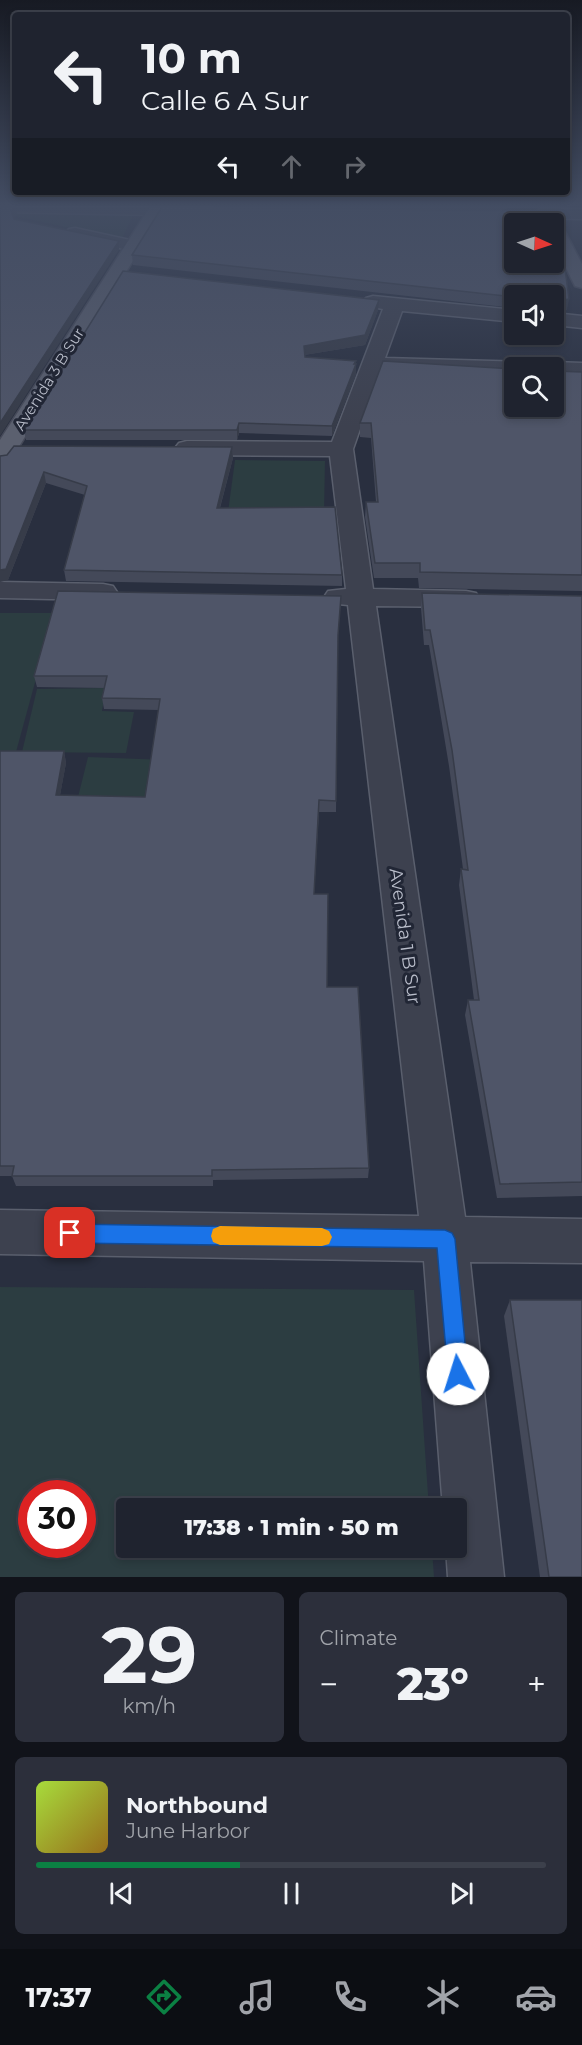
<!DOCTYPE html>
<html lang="en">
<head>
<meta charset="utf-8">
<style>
  :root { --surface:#1f232f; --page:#2c2f3b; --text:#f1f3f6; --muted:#a1a4aa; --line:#3c404b; --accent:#0b8043 }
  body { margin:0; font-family:Montserrat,sans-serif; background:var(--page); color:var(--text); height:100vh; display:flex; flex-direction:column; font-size:22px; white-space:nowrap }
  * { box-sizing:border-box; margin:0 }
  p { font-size:20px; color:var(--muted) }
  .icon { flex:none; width:33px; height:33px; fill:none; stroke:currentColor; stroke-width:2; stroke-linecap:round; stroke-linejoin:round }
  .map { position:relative; height:1577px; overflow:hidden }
  .drawer { display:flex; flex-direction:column; gap:15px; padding:15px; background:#11131a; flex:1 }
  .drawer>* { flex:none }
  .top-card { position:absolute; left:12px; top:12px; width:558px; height:183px; border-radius:6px; box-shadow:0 3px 9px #0003,0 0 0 2px var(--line); background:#1f232f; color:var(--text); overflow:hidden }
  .needle { width:39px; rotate:93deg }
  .controls { position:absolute; left:504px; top:213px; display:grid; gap:12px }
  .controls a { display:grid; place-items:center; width:60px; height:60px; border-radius:6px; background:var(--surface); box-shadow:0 3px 9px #0003,0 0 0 2px var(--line); font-size:30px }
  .speed { position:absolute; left:18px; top:1480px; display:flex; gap:12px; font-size:30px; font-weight:700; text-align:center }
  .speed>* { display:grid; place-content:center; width:78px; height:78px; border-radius:50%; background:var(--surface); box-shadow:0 3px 9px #0003,0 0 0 2px var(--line); line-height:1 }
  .speed .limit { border:9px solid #d22; background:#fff; color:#111 }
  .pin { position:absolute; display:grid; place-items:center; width:51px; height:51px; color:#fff; margin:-26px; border-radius:12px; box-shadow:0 3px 9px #0006 }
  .me { position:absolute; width:66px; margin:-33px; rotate:355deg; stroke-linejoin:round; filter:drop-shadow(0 0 4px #0008) }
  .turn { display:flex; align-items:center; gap:21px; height:126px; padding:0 30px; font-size:27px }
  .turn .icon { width:78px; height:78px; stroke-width:2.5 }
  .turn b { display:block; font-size:42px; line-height:51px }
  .lanes { display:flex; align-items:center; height:57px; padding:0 30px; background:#0003; justify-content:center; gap:30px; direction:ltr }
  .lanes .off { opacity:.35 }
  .big { font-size:45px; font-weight:800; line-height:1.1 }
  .drawer .widget { flex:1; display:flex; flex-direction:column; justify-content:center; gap:9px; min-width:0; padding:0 21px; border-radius:9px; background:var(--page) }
  .drawer .dial { align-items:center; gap:0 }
  .dial b { font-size:78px; line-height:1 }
  .song { display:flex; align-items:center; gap:18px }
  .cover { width:72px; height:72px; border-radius:9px; background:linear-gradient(135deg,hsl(80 70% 55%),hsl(40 70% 35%)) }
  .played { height:6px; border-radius:3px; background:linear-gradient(90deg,var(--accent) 40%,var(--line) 40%) }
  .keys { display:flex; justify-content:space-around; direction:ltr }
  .heat { display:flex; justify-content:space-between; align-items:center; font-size:33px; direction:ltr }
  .drawer .tiles { flex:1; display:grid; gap:15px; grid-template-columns:1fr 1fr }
  .widget:last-child { grid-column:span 2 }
  .trip { position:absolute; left:116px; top:1498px; width:351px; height:60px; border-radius:6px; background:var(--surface); box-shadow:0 3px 9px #0003,0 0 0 2px var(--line); font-weight:800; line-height:60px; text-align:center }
  .tab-bar { display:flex; height:96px; justify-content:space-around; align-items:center; background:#0c0e13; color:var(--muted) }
  .tab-bar .icon { width:42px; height:42px }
  .tab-bar .current { color:var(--accent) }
  .tab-bar b { font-size:27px; color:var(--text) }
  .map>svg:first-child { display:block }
  .green { fill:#2c3d41; fill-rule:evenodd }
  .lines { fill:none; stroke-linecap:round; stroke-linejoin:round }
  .minor-casing { stroke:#5a5f6d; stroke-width:3 }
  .major-casing { stroke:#464a59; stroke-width:3 }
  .minor { fill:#3d414f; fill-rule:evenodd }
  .major { fill:#5b606f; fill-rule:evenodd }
  .wall { fill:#444959 }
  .shaded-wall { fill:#373c49 }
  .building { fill:#4f5568; stroke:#373c49; stroke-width:1.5 }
  .route { fill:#1a73e8; stroke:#114b97; stroke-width:1.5 }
  .slow { fill:#f59e0b }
  .labels { text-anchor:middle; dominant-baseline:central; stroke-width:6; stroke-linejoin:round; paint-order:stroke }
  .far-street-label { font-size:15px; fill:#b9bdca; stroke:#212635 }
  .street-label { font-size:18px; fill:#b9bdca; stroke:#212635 }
</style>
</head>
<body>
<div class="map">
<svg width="582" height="1577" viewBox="0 0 582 1577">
  <rect width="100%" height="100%" fill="#292f3f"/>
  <!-- green -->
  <g class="green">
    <path d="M 18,213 L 133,215 L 122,239 L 15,216 Z"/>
    <path d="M 235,460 L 325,461 L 324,514 L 228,512 Z"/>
    <path d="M 0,613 L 54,613 L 16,752 L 0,752 Z"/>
    <path d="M 106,688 L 102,711 L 134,712 L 126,753 L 22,752 L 37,689 Z"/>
    <path d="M 88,757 L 166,760 L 161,903 L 77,801 Z"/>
    <path d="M 0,1287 L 414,1290 L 429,1509 L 126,1509 L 126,1548 L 432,1548 L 434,1577 L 0,1577 ZM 32,1494 L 82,1494 L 82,1545 L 32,1545 Z"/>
  </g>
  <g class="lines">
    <!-- minor casing -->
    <g class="minor-casing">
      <g id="minor">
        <path d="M 0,207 L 162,207 L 164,210 L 156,215 L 0,212 Z"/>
        <path d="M 544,209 L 582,209 L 582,219 L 538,218 L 536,214 L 538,210 Z"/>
        <path d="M 75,228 L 139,242 L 142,246 L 139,250 L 133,251 L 69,237 L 66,233 L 69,229 Z"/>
        <path d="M 373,296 L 514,310 L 514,322 L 402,311 L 385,358 L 526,362 L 533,364 L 536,368 L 514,368 L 514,374 L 391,369 L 382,366 L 353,449 L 373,589 L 466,591 L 476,593 L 480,599 L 476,605 L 466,607 L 376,606 L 465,1217 L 582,1219 L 582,1263 L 470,1262 L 504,1577 L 448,1577 L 446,1548 L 456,1548 L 456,1509 L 443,1509 L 424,1261 L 0,1254 L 0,1210 L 419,1216 L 348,605 L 328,603 L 324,597 L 328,591 L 346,589 L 330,456 L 187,455 L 179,453 L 175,448 L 179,443 L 187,441 L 332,442 L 383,309 L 366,306 L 363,302 L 366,298 Z"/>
        <path d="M 554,313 L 582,316 L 582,328 L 554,325 Z"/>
        <path d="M 554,362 L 582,363 L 582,375 L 554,374 L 554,368 L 544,368 L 547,364 Z"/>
        <path d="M 0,582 L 103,584 L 113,586 L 117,592 L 113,598 L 103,600 L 0,598 Z"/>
      </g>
    </g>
    <!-- major casing -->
    <g class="major-casing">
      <g id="major">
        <path d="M 150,207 L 212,207 L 214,210 L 206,215 L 161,215 L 12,458 L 8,463 L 0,465 L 0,440 Z"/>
        <path d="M 554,223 L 560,224 L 563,228 L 582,264 L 582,288 L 575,286 L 554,244 L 554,224 L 551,224 Z"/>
      </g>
    </g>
    <!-- minor -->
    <use href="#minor" class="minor"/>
    <!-- major -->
    <use href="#major" class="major"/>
  </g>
  <!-- wall -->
  <g class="wall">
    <path d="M 558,211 L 556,221 L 553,222 L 554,235 L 567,310 L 554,313 L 554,296 L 514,296 L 514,309 L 514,308 L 133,265 L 132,255 Z"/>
    <path d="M 378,310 L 365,345 L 304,355 L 305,357 L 356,364 L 356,374 L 332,436 L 239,433 L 237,440 L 26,440 L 24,430 Z"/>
    <path d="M 582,372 L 582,591 L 419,588 L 418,578 L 374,578 L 365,517 L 366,502 L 376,502 L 371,438 L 360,437 L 360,423 Z"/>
    <path d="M 232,447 L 233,458 L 220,508 L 342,575 L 342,586 L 66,581 L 64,570 L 85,495 L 46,483 L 8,580 L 0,456 Z"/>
    <path d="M 422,593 L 582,596 L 582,1196 L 497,1198 L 465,1015 L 468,1000 L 474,1000 L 459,885 L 461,869 L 463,869 L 449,766 L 429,645 L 424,645 L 421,608 Z"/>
    <path d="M 338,642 L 336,812 L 319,812 L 314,894 L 327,987 L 369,1168 L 368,1178 L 213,1180 L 213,1186 L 16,1186 L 12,1176 L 0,1176 L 0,751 L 64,751 L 66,763 L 60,795 L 145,797 L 159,710 L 104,709 L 102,698 L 105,688 L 37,687 L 34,676 Z"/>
    <path d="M 510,1300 L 582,1577 L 540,1577 L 504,1316 Z"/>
  </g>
  <!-- shaded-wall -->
  <g class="shaded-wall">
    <path d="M 16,207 L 17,215 L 12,220 L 11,211 Z"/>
    <path d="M 558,211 L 556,221 L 551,224 L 550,214 Z"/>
    <path d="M 119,241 L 119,250 L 0,436 L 0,423 Z"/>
    <path d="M 569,299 L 567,310 L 554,313 L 554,302 Z"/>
    <path d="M 379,300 L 378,310 L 365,345 L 304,355 L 304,346 Z"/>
    <path d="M 356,361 L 356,374 L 332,436 L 332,426 Z"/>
    <path d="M 239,423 L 239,433 L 237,440 L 237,430 Z"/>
    <path d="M 232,447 L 233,458 L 217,518 L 217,508 Z"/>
    <path d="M 44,472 L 46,483 L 8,580 L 0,582 L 0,570 Z"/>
    <path d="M 64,751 L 66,763 L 58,806 L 56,795 Z"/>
  </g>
  <!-- building -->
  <g class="building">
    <path d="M 0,207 L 15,207 L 11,211 L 14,219 L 119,241 L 0,423 Z"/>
    <path d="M 162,207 L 558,211 L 550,214 L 553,216 L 553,224 L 514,224 L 514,262 L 554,262 L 554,232 L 554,235 L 563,254 L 569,299 L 554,302 L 554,296 L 514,296 L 514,297 L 132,255 Z"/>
    <path d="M 123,271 L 379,300 L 365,335 L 304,346 L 305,357 L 356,361 L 354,364 L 356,364 L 332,426 L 239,423 L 237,430 L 24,430 Z"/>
    <path d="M 383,361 L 514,369 L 514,406 L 554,406 L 554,371 L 582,372 L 582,575 L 420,572 L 420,563 L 375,563 L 366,502 L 378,502 L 371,423 L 360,423 Z"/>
    <path d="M 14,446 L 232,447 L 217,508 L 335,507 L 342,575 L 64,570 L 87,486 L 44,472 L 6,569 L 0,570 L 0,456 L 7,455 Z"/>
    <path d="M 58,591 L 341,596 L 338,635 L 336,801 L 319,800 L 314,894 L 328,894 L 327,987 L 358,987 L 369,1168 L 212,1170 L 212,1176 L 12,1176 L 14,1166 L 0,1166 L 0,751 L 64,751 L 56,795 L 145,797 L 160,699 L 102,698 L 107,676 L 34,676 Z"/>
    <path d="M 422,593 L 582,596 L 582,1182 L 500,1184 L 468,1000 L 479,1000 L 461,869 L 468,870 L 452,750 L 430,630 L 425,630 Z"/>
    <path d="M 510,1300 L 582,1300 L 582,1577 L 549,1577 Z"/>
  </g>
  <!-- sky -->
  <linearGradient id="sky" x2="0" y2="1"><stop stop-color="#171a23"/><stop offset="0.48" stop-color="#434d63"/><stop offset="1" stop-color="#434d63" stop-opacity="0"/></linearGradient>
  <rect width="582" height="427" fill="url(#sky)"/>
  <!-- route -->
  <path class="route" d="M 70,1224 L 445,1230 L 452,1233 L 455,1239 L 468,1374 L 465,1382 L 458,1385 L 451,1382 L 448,1374 L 437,1248 L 70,1243 L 64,1240 L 61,1233 L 64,1227 Z"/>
  <!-- slow -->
  <path class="slow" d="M 220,1226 L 322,1228 L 329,1231 L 332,1237 L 329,1244 L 322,1246 L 220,1245 L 213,1242 L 211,1236 L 213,1229 Z"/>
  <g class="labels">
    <!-- far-street labels -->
    <g class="far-street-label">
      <text transform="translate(49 379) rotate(-58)">Avenida 3 B Sur</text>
    </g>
    <!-- street labels -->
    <g class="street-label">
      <text transform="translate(405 936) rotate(82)">Avenida 1 B Sur</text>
    </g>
  </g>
</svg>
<div class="controls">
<a><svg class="needle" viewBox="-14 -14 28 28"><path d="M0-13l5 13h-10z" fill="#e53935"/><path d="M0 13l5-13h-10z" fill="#a1a4aa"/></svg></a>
<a><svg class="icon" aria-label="sound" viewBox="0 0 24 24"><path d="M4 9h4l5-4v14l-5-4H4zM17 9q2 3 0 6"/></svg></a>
<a><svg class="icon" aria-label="search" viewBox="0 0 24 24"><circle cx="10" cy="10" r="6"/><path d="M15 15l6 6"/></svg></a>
</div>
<div class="speed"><div class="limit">30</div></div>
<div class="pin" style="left:70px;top:1233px;background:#d93025"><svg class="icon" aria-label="arrive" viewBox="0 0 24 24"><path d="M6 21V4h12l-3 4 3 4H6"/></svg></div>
<svg class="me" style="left:458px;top:1374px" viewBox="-20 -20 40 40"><circle r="19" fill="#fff"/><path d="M0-13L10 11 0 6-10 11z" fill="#1a73e8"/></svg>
<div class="trip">17:38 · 1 min · 50 m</div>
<div class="top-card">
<div class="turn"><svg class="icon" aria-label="left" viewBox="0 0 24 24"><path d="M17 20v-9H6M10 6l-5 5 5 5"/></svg><div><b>10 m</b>Calle 6 A Sur</div></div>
<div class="lanes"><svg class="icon" aria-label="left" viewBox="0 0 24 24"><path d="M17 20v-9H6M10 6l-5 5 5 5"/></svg><svg class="icon off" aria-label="ahead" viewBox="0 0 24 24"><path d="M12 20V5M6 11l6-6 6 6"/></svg><svg class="icon off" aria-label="right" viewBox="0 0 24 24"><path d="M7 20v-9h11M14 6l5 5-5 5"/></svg></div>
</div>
</div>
<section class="drawer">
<div class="tiles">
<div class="widget dial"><b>29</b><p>km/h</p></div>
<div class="widget"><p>Climate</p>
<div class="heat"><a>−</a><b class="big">23°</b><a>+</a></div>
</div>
<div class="widget">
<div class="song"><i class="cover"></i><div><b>Northbound</b><p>June Harbor</p></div></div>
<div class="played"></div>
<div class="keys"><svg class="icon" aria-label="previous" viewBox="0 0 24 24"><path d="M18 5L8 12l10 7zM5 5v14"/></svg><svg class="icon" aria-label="pause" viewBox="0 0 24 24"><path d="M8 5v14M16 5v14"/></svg><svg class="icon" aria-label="next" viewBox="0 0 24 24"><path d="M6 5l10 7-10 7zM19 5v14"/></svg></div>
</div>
</div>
</section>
<nav class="tab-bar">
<b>17:37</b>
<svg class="icon current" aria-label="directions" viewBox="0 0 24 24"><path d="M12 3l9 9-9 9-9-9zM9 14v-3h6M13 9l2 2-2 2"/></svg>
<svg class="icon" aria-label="music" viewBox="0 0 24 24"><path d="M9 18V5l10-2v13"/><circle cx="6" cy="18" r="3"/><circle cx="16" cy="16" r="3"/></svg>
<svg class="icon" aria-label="phone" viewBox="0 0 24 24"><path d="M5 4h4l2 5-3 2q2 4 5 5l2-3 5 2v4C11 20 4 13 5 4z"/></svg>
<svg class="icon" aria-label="climate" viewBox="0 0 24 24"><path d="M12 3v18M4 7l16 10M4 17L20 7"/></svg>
<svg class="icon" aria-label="car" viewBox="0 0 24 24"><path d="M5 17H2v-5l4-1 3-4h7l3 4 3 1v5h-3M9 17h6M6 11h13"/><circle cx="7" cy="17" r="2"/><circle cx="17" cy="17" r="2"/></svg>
</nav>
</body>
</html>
